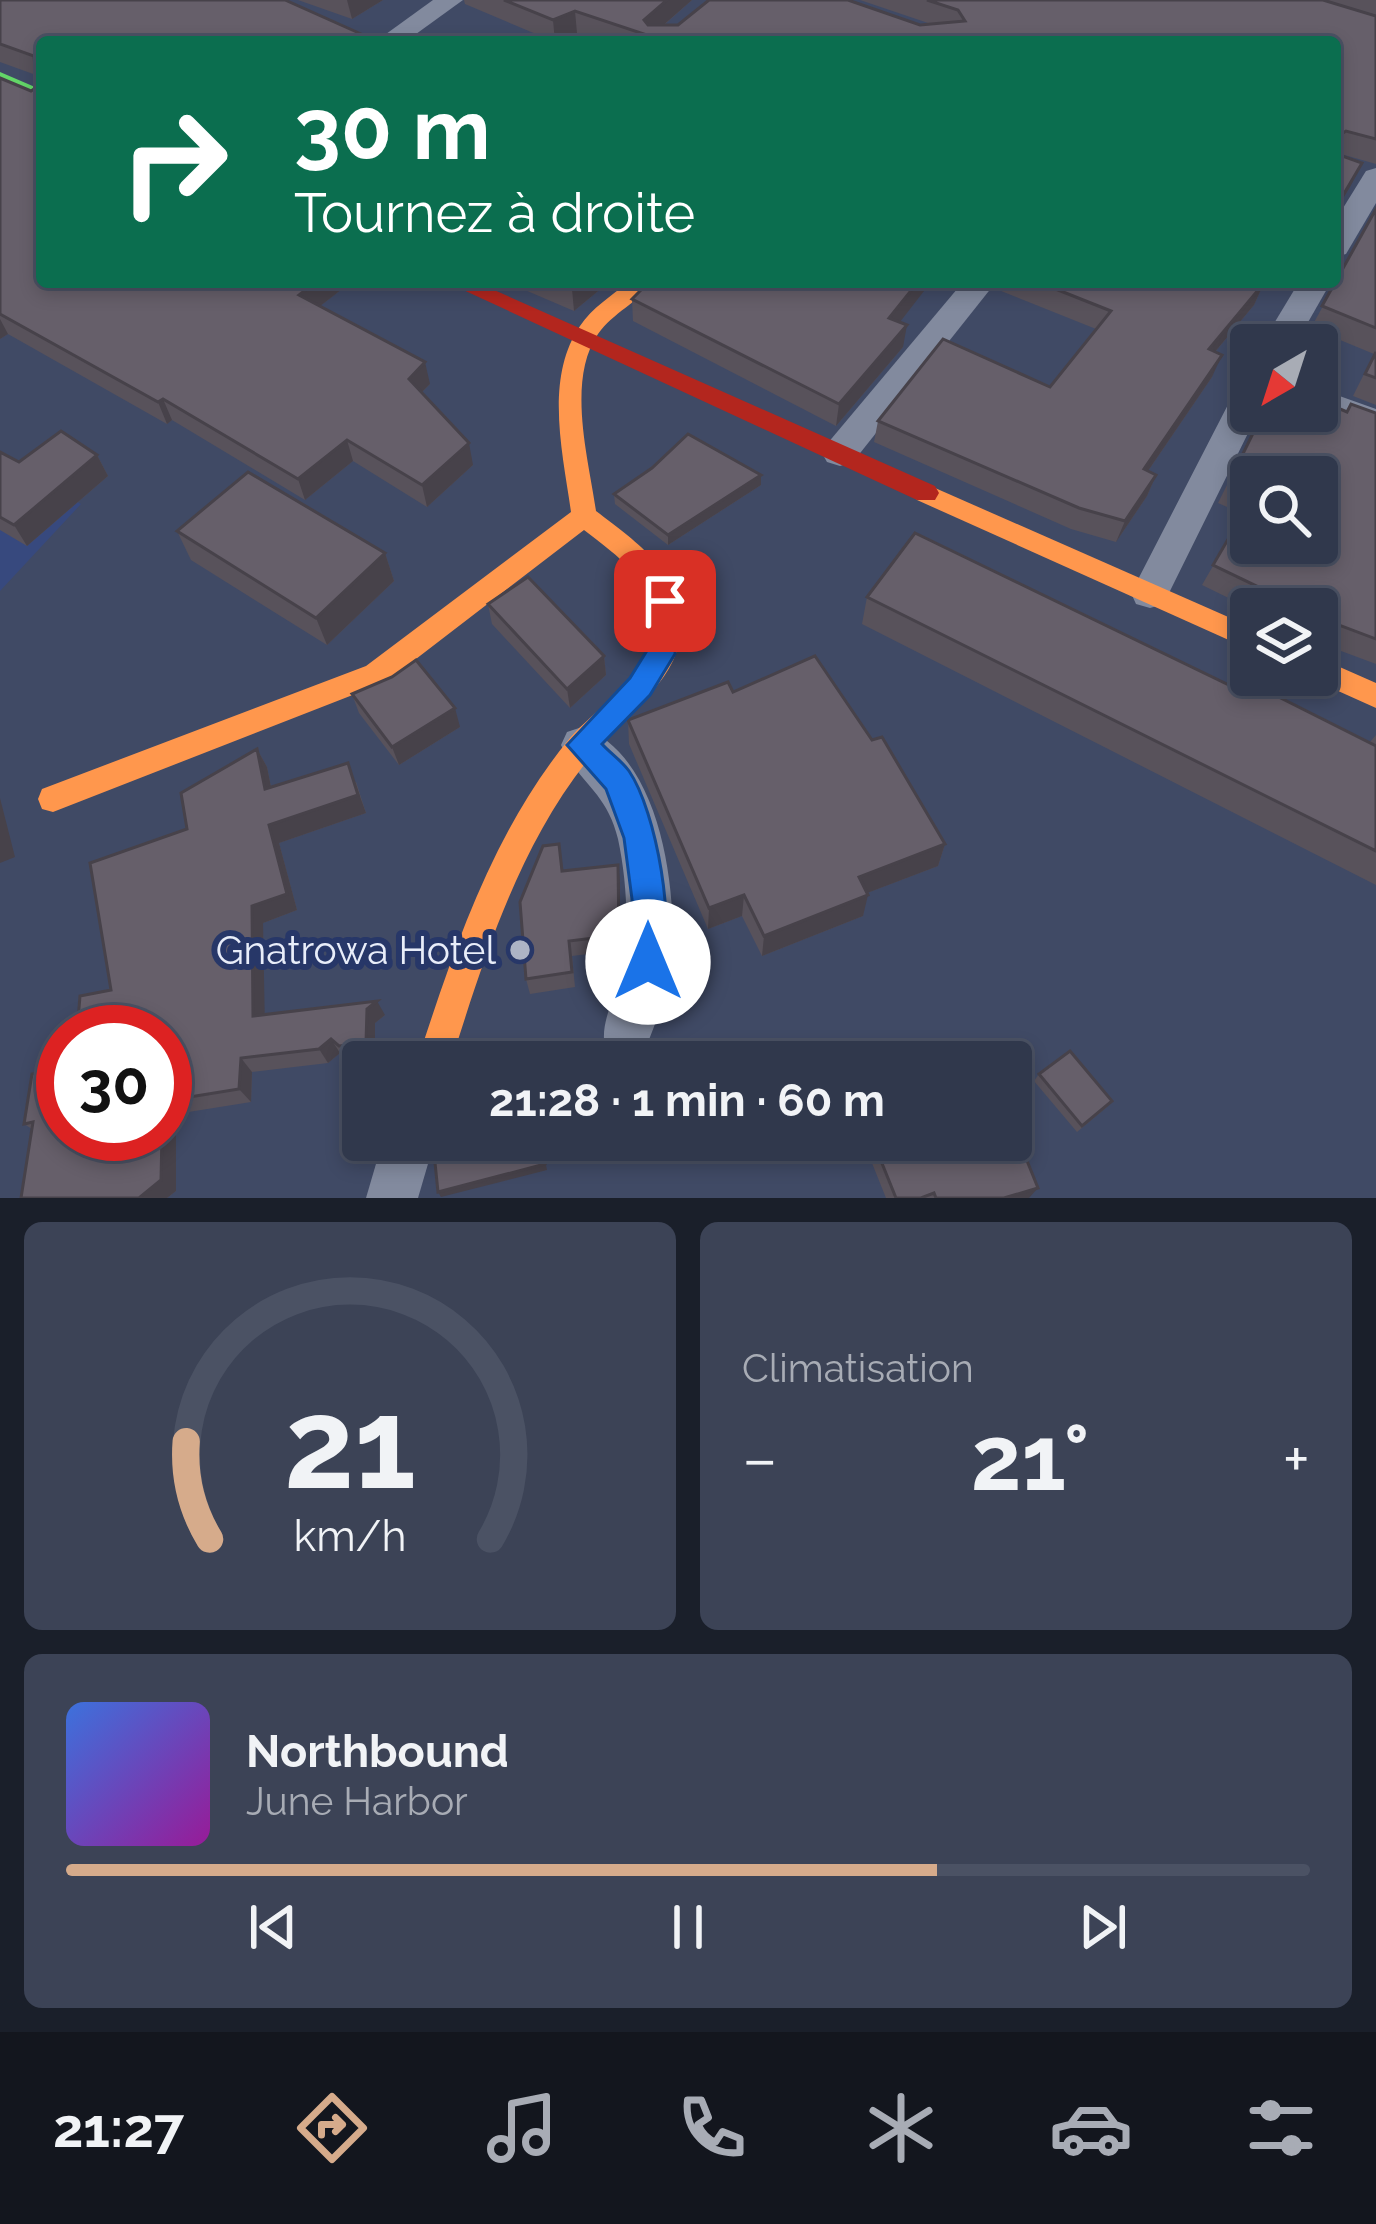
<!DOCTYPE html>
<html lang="fr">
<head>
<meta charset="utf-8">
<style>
  :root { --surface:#30384c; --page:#3c4356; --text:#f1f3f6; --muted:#a8acb5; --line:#4b5264; --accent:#d6ab8b }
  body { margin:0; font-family:Raleway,sans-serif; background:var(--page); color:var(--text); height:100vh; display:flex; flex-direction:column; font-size:45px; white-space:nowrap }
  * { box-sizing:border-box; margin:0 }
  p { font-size:39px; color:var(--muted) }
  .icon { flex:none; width:66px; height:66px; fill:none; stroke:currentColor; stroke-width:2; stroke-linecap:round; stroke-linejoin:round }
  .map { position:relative; height:1198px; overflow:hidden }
  .side { display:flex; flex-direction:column; gap:24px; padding:24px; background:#1a1f2a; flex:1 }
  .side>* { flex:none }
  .top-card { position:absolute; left:36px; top:36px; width:1305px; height:252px; border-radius:12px; box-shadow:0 6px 18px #0003,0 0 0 3px var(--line); background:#0b6e4f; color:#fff; overflow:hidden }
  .needle { width:78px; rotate:219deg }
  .buttons { position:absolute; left:1230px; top:324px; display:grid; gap:24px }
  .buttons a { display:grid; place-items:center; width:108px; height:108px; border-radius:12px; background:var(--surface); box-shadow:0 6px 18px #0003,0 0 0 3px var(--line); font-size:60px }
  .speed { position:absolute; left:36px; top:1005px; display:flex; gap:24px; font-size:60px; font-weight:700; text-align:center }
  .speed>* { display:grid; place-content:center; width:156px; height:156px; border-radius:50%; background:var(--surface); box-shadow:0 6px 18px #0003,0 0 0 3px var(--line); line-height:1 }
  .speed .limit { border:18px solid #d22; background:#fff; color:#111 }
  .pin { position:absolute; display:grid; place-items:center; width:102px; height:102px; color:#fff; margin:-51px; border-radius:24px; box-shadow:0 6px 18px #0006 }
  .me { position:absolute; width:132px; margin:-66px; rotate:0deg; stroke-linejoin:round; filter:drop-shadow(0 0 9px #0008) }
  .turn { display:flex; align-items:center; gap:42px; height:252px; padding:0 60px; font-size:54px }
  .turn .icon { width:156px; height:156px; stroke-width:2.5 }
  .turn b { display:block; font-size:84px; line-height:102px }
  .big { font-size:90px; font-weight:700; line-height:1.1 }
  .side .widget { flex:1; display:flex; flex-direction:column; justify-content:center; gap:18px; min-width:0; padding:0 42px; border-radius:18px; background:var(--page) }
  .side .dial { align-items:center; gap:0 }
  .dial svg { height:312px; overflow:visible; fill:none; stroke:var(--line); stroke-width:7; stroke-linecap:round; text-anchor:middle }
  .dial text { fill:var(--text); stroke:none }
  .song { display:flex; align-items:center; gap:36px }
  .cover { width:144px; height:144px; border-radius:18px; background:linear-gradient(135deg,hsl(220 70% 55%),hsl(300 70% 35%)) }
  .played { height:12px; border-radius:6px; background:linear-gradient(90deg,var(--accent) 70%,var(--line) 70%) }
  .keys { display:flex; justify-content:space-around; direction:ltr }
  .heat { display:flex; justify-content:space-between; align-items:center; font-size:66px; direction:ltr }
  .side .tiles { flex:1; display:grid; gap:24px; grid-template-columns:1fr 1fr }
  .widget:last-child { grid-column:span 2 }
  .trip { position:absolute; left:342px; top:1041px; width:690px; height:120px; border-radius:12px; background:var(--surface); box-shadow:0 6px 18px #0003,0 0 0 3px var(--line); font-weight:700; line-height:120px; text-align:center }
  .tabs { display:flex; height:192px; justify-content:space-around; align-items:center; background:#13161e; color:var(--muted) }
  .tabs .icon { width:84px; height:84px }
  .tabs .on { color:var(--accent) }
  .tabs b { font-size:54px; color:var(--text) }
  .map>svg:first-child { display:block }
  .built { fill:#37497e }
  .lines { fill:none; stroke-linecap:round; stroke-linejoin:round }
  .street { fill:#828a9e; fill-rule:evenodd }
  .fast { fill:#63d668; fill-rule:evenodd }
  .slow { fill:#ff974d; fill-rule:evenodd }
  .jam { fill:#b3261e; fill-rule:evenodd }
  .wall { fill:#58525b; fill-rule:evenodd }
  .shaded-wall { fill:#47424a }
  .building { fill:#665f6a; stroke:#47424a; stroke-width:3 }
  .route { fill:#1a73e8; stroke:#114b97; stroke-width:3 }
  .poi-dot { fill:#adb4c5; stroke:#273768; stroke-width:4.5 }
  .labels { text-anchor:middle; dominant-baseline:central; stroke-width:12; stroke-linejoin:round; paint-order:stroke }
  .near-poi-label { font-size:39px; fill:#e8edf9; stroke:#273768; text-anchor:end }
</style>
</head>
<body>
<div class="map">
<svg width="1376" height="1198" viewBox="0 0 1376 1198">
  <rect width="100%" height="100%" fill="#404a65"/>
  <!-- built -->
  <path class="built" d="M 0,459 L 81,504 L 0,591 Z"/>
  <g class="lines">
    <!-- street -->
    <g class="street">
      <path d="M 433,0 L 463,0 L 405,42 L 375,42 Z"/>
      <path d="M 1376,168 L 1376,203 L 1346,254 L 1335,257 L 1335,221 L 1366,171 Z"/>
      <path d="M 963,282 L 996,282 L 853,462 L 840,466 L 827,462 L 822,453 L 827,444 Z"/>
      <path d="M 1299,282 L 1331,282 L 1295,345 L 1261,345 Z"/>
      <path d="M 1251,381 L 1251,411 L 1259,411 L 1169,593 L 1164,604 L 1150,608 L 1136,604 L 1131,593 L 1234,393 L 1239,384 Z"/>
      <path d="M 1317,388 L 1376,409 L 1376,435 L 1311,411 L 1317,411 Z"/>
      <path d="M 582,727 C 660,755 677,887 672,958 C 669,990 654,1028 642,1057 L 631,1062 L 608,1057 C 594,1024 620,994 624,960 C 629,922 626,876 618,839 C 607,792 578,782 561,745 L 567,732 Z"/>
      <path d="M 383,1140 L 435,1140 L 418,1198 L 366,1198 Z"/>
    </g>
    <!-- fast -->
    <path class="fast" d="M 0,72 L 42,90 L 42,103 L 0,85 Z"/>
    <!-- slow -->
    <g class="slow">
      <path d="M 629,282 L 654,282 C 638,302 613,313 598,334 C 566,381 589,460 596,511 C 643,547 686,575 679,641 C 674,683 616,725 591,756 C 519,845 485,955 451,1062 L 417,1062 C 454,949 493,831 570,738 C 594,710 645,679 651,640 C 659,584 623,560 584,530 L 386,682 L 53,812 L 42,809 L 38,799 L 42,789 L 366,666 L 571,512 C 563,454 544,379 580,326 C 592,308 612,295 629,282 Z"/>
      <path d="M 926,484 L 1251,627 L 1251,650 L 917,500 L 913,493 Z"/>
      <path d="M 1317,657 L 1376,683 L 1376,708 L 1307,677 L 1317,675 Z"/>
    </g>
    <!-- jam -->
    <path class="jam" d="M 446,282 L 476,282 L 935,486 L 939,493 L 935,500 L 917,500 Z"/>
  </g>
  <!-- wall -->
  <g class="wall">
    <path d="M 0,0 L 42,42 L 346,286 L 320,306 L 430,384 L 422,392 L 473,465 L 427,507 L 353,461 L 305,500 L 172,420 L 167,424 L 8,334 L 0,339 L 0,78 L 31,91 L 37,87 L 36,75 L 0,62 Z"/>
    <path d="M 298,0 L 383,0 L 352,19 Z"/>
    <path d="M 464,0 L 692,0 L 664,25 L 931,24 L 860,0 L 1323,0 L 1376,16 L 1376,164 L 1341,154 L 1351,185 L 1335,212 L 1335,42 L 604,42 L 577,33 L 555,42 L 465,4 Z"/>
    <path d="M 1326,0 L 1376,0 L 1376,15 Z"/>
    <path d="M 1376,209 L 1376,405 L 1353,396 L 1374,354 L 1311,328 Z"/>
    <path d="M 506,282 L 609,282 L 574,311 Z"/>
    <path d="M 998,282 L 1264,283 L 1254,305 L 1215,352 L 1212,377 L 1148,471 L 1156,475 L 1147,496 L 1116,542 L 1071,529 L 874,442 L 878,421 L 1050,387 L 1096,329 L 996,289 Z"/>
    <path d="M 632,299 L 900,322 L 903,347 L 836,426 L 633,321 Z"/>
    <path d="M 1264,411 L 1376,413 L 1376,664 L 1317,642 L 1317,609 L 1251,609 L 1202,585 L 1243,514 L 1218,503 ZM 1251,477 L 1317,543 L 1251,543 Z"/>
    <path d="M 0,452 L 19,462 L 97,455 L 108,476 L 27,546 L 0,530 Z"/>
    <path d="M 761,485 L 668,545 L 615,504 L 614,494 Z"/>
    <path d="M 177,531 L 385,553 L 394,581 L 327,645 L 191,560 Z"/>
    <path d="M 867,597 L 1229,685 L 1370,742 L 1376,735 L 1376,885 L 862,624 Z"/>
    <path d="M 488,604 L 604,656 L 606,675 L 570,708 L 492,624 Z"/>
    <path d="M 733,692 L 945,844 L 938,866 L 867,893 L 863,916 L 762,956 L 742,916 L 708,929 L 629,744 L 628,720 Z"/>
    <path d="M 352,694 L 460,727 L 399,765 L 359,713 Z"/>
    <path d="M 257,749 L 267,767 L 271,787 L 356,782 L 366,813 L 279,843 L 297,910 L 263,923 L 264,1014 L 385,1015 L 375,1023 L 375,1057 L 349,1060 L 340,1053 L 328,1063 L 252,1072 L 251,1102 L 176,1114 L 176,1191 L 167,1198 L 21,1198 L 32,1129 L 24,1124 L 32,1074 L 165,1134 L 165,1032 L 111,990 L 187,829 Z"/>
    <path d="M 563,871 L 620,881 L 620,950 L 572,956 L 575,987 L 530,994 L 526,979 Z"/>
    <path d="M 1039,1074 L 1107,1107 L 1077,1132 L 1034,1081 Z"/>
    <path d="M 873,1141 L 1029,1198 L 886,1198 L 868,1153 Z"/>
  </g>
  <!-- shaded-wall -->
  <g class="shaded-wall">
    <path d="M 347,0 L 383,0 L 352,19 Z"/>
    <path d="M 667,0 L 692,0 L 651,36 L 644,20 Z"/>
    <path d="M 575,11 L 577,33 L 555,42 L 553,20 Z"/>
    <path d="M 1362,163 L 1351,185 L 1335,212 L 1342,197 Z"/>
    <path d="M 316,282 L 345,282 L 346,286 L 306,317 L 299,295 Z"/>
    <path d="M 580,282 L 609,282 L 574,311 L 572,289 Z"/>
    <path d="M 918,282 L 931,282 L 886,340 L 889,318 Z"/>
    <path d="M 1264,283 L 1254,305 L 1199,371 L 1209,349 Z"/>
    <path d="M 0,319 L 8,334 L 0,339 Z"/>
    <path d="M 907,325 L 903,347 L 836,426 L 839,404 Z"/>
    <path d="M 1222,355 L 1212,377 L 1135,490 L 1144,469 Z"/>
    <path d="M 425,362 L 430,384 L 414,400 L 409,379 Z"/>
    <path d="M 163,399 L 172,420 L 167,424 L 158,402 Z"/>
    <path d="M 347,440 L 353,461 L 305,500 L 298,479 Z"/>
    <path d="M 469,443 L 473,465 L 427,507 L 422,485 Z"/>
    <path d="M 97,455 L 108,476 L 27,546 L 14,525 Z"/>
    <path d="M 761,475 L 761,485 L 668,545 L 668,535 Z"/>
    <path d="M 1156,475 L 1147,496 L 1116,542 L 1125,521 Z"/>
    <path d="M 385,553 L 394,581 L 327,645 L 316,618 Z"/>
    <path d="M 604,656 L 606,675 L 570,708 L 567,689 Z"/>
    <path d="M 455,708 L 460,727 L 399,765 L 392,747 Z"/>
    <path d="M 257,749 L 267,767 L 275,807 L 265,789 Z"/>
    <path d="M 348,763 L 366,813 L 279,843 L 297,910 L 263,923 L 265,1030 L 253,1016 L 252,906 L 269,825 Z"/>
    <path d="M 0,798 L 15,857 L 0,863 Z"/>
    <path d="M 945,844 L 938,866 L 854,898 L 859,877 Z"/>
    <path d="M 618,865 L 620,881 L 620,950 L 619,935 Z"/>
    <path d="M 744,895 L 742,916 L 708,929 L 709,908 Z"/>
    <path d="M 868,895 L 863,916 L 762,956 L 764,936 Z"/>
    <path d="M 377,1001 L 385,1015 L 375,1023 L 375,1057 L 366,1043 L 367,1009 Z"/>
    <path d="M 331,1039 L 340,1053 L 328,1063 L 319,1049 Z"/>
    <path d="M 241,1058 L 252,1072 L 251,1102 L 239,1089 Z"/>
    <path d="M 165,1104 L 176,1114 L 176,1191 L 167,1198 L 139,1198 L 162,1134 L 165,1134 Z"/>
    <path d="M 541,1140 L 547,1170 L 441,1197 L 438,1192 Z"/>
    <path d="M 1038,1188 L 1029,1198 L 1004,1198 Z"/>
  </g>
  <!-- building -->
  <g class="building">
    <path d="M 0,0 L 285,0 L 379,42 L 42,42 L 42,282 L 316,282 L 299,295 L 425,362 L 409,379 L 469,443 L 422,485 L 347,440 L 298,479 L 163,399 L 158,402 L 0,314 L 0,78 L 31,91 L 37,87 L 34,56 L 0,44 Z"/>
    <path d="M 504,0 L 667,0 L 644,20 L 648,25 L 678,25 L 709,0 L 848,0 L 920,25 L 965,21 L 958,10 L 927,0 L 1323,0 L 1376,16 L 1376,139 L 1346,131 L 1340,135 L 1342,156 L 1362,163 L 1342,197 L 1335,194 L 1335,42 L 655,42 L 659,39 L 575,11 L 553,20 Z"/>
    <path d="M 1376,209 L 1376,328 L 1322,306 Z"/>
    <path d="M 556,282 L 580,282 L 572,289 Z"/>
    <path d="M 649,282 L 918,282 L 889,318 L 907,325 L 839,404 L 632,299 Z"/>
    <path d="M 1038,282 L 1264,283 L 1209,349 L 1222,355 L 1144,469 L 1156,475 L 1125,521 L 1079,508 L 878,421 L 943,339 L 1050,387 L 1111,311 Z"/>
    <path d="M 1376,352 L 1376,378 L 1365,374 Z"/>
    <path d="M 1317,399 L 1347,412 L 1351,404 L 1376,413 L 1376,639 L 1328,621 L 1317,615 L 1317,609 L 1304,609 L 1213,565 L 1251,500 L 1251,543 L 1317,543 L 1317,477 L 1251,477 L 1251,492 L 1229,482 L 1264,411 L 1317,411 Z"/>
    <path d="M 61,431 L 97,455 L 14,525 L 0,517 L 0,452 L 19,462 Z"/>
    <path d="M 688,434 L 761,475 L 668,535 L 614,494 L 652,468 Z"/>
    <path d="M 248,472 L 385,553 L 316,618 L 177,531 Z"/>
    <path d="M 915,533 L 1229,685 L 1235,675 L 1376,746 L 1376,851 L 867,597 Z"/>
    <path d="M 528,577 L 604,656 L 567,689 L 488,604 Z"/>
    <path d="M 815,656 L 872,740 L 882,737 L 945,844 L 859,877 L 868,895 L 764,936 L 744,895 L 709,908 L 628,720 L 728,682 L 733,692 Z"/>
    <path d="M 416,660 L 455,708 L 392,747 L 352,694 L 392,677 Z"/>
    <path d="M 257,749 L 265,789 L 348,763 L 358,795 L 269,825 L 287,894 L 252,906 L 253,1016 L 377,1001 L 367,1009 L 366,1043 L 339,1046 L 331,1039 L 319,1049 L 241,1058 L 239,1089 L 165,1101 L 165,1032 L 77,1032 L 80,996 L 111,990 L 90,863 L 187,829 L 181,793 Z"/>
    <path d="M 559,844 L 562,871 L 618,865 L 619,935 L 569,941 L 572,972 L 526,979 L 520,902 L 543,846 Z"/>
    <path d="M 1070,1051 L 1112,1101 L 1082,1126 L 1039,1074 Z"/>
    <path d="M 63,1069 L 63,1134 L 162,1134 L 161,1180 L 139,1198 L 21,1198 L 33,1122 L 24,1124 L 32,1074 Z"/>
    <path d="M 1011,1121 L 1038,1188 L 1004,1198 L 936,1198 L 934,1193 L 921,1198 L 896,1198 L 873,1141 L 1011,1140 Z"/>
    <path d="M 484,1140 L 540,1140 L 545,1164 L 438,1192 L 434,1153 Z"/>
  </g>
  <!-- route -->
  <path class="route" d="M 665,590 L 678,601 L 675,654 L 650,695 L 602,744 C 610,753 622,761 629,771 C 656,810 678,930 659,973 L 648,978 L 636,973 L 631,962 L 632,899 L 624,838 L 606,789 L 567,745 L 630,678 L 651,644 L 651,601 Z"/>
  <!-- markers -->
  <circle class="poi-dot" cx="520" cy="950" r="12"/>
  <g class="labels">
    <!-- near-poi labels -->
    <g class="near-poi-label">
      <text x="496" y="950">Gnatrowa Hotel</text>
    </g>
  </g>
</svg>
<div class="buttons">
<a><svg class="needle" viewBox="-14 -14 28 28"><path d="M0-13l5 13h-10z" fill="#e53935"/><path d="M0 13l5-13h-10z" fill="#a8acb5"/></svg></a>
<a><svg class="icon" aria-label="search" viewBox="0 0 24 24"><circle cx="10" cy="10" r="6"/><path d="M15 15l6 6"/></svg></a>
<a><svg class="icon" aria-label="layers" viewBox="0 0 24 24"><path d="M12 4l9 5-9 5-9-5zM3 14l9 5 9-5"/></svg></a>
</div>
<div class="speed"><div class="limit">30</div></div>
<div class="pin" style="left:665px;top:601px;background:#d93025"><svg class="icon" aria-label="arrive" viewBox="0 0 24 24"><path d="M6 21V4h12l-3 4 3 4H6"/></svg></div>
<svg class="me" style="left:648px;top:962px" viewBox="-20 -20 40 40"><circle r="19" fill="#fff"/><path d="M0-13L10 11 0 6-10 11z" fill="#1a73e8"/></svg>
<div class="trip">21:28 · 1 min · 60 m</div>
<div class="top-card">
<div class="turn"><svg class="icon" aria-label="right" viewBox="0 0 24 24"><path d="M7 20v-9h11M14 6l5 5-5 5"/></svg><div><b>30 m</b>Tournez à droite</div></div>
</div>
</div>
<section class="side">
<div class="tiles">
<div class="widget dial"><svg viewBox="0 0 100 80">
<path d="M14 69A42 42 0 1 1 86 69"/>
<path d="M14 69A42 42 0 0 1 8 44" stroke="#d6ab8b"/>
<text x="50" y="56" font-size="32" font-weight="700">21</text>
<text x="50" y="72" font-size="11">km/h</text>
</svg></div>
<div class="widget"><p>Climatisation</p>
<div class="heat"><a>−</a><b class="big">21°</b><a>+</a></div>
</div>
<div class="widget">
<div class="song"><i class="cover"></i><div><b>Northbound</b><p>June Harbor</p></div></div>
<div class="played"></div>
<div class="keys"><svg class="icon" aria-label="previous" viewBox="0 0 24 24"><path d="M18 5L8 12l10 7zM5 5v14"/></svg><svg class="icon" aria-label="pause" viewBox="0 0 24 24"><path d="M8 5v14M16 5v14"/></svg><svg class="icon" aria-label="next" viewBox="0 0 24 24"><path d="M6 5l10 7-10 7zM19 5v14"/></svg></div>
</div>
</div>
</section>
<nav class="tabs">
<b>21:27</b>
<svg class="icon on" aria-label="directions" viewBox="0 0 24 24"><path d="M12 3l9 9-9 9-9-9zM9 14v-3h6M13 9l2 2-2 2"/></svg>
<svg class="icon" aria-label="music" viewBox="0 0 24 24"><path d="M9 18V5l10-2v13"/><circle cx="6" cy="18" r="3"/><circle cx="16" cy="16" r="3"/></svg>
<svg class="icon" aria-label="phone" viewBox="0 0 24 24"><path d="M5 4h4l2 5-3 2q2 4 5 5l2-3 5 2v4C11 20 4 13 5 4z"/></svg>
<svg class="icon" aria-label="climate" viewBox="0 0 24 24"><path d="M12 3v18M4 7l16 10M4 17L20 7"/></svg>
<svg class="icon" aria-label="car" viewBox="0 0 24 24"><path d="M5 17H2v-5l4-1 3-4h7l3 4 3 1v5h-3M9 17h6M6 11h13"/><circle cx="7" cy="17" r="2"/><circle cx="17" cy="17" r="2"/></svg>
<svg class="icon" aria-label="filters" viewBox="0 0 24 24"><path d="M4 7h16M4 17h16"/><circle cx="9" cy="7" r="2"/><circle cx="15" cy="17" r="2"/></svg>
</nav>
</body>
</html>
